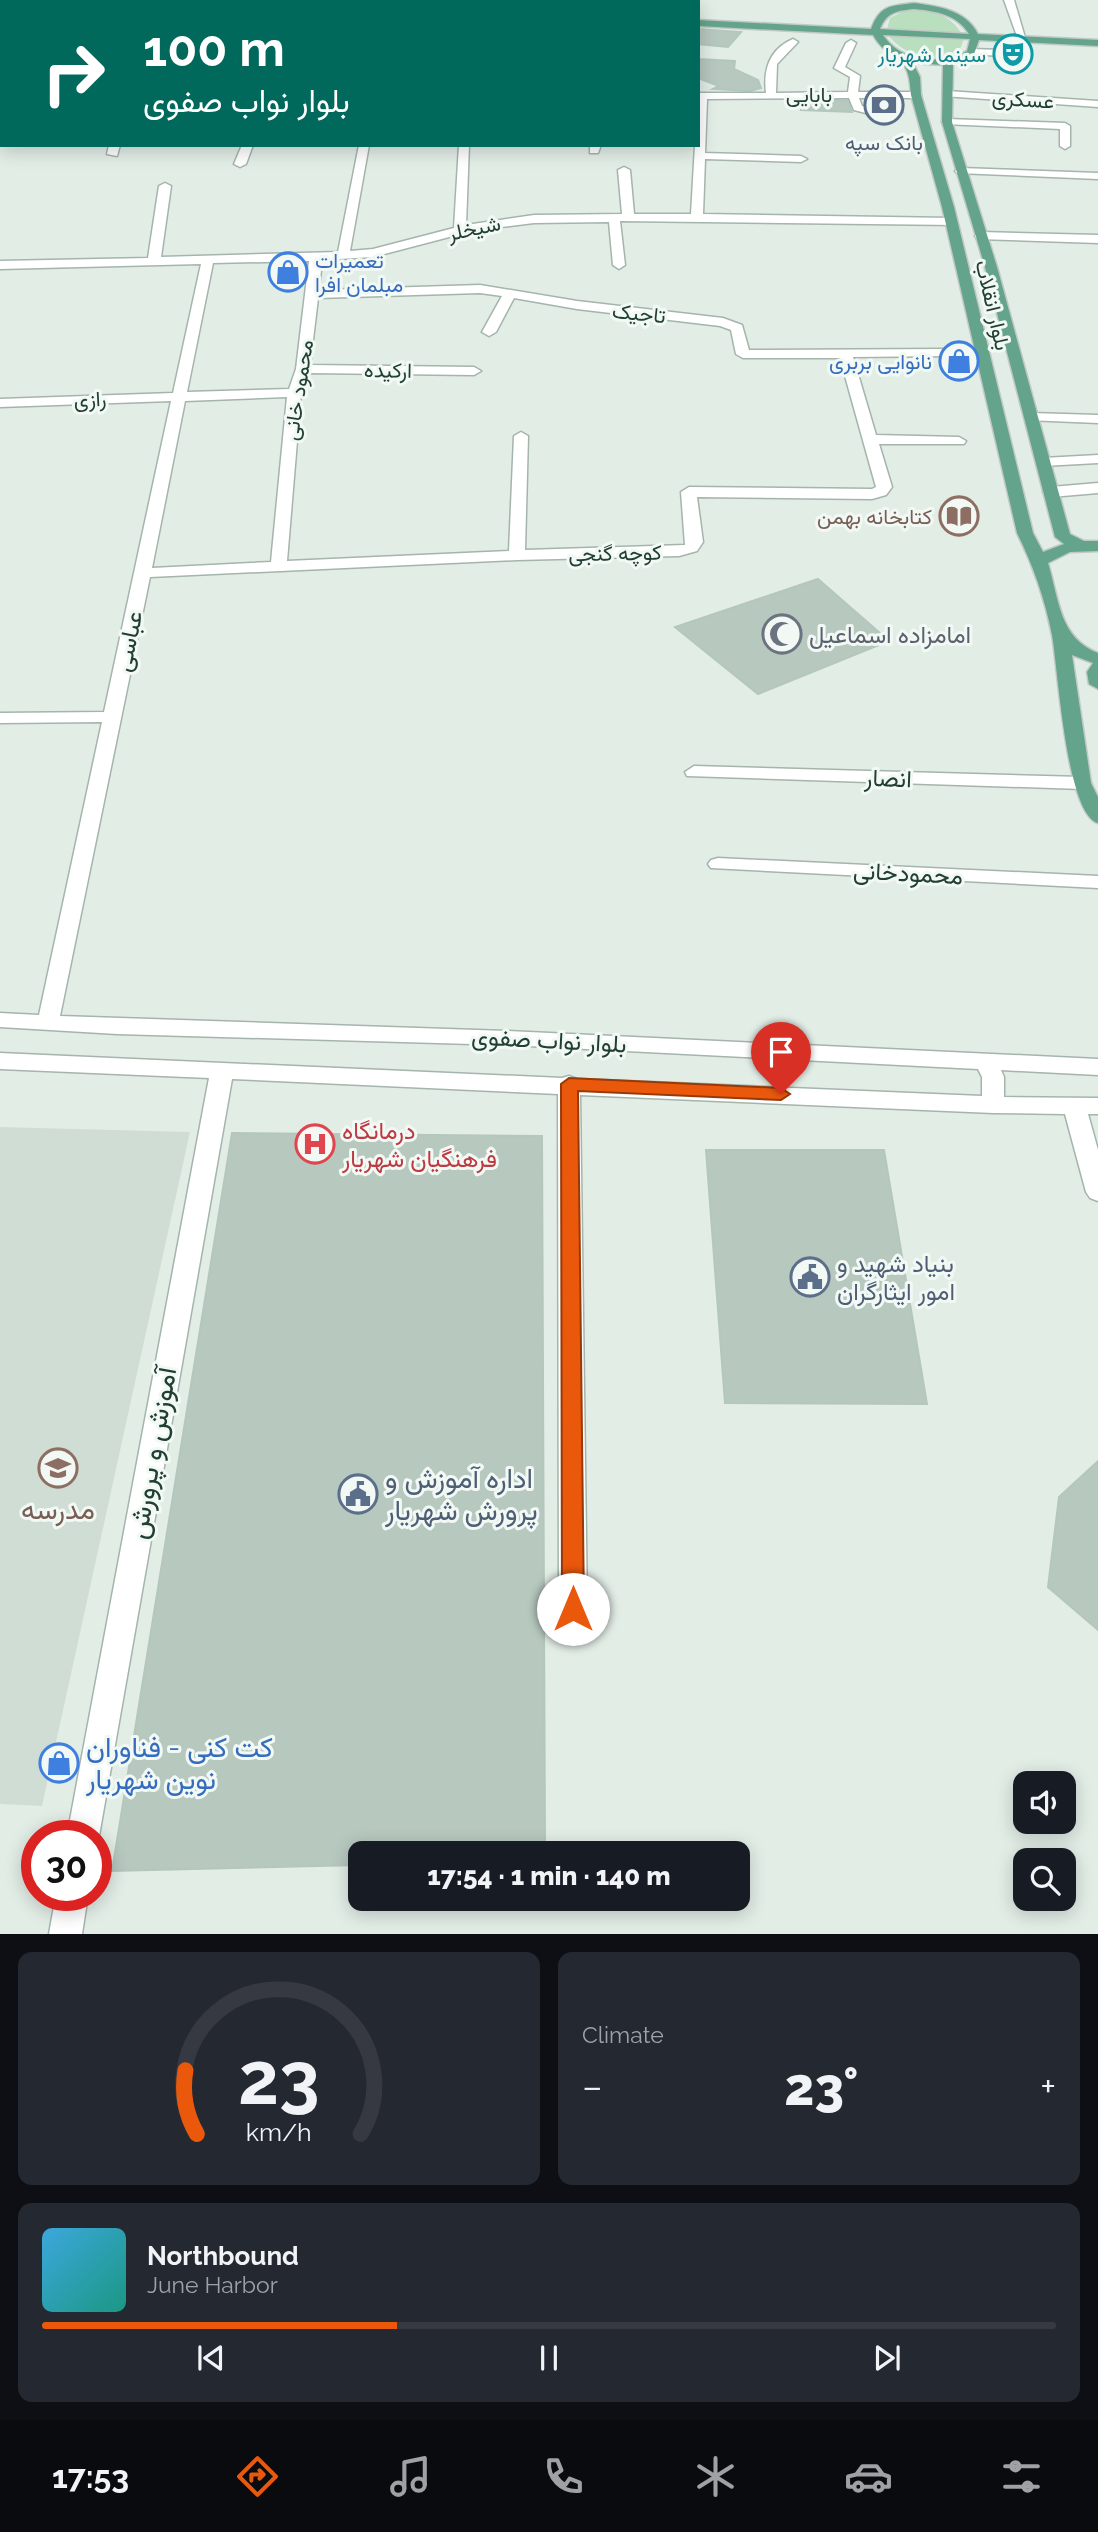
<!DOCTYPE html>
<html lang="en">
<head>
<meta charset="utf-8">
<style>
  :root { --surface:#171b24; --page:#242831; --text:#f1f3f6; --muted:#9ea1a6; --line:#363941; --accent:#ea580c }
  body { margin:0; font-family:Raleway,Vazirmatn,sans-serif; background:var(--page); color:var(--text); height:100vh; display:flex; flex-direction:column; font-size:26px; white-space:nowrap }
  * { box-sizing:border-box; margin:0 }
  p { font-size:23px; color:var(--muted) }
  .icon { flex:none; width:38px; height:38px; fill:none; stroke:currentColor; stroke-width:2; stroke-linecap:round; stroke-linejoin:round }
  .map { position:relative; height:1934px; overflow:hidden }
  .drawer { display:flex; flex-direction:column; gap:18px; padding:18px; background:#0d0f14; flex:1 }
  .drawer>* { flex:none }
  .guide { position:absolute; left:0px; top:0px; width:700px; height:147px; box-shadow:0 4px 18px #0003; background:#00695c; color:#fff; overflow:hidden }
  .buttons { position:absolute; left:1013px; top:1771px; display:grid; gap:14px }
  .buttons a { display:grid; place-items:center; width:63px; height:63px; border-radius:14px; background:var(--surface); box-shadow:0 4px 18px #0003; font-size:35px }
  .speed { position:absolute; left:21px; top:1820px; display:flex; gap:14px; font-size:35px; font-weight:700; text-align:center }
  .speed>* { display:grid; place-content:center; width:91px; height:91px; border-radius:50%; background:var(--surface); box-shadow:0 4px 18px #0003; line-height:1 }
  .speed .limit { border:10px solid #d22; background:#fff; color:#111 }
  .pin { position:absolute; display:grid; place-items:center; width:60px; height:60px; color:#fff; margin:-72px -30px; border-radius:50% 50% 50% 0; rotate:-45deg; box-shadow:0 0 7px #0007 }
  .pin .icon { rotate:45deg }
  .me { position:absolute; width:77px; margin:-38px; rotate:0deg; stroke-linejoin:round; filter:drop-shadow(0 0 5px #0008) }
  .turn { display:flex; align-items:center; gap:24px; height:147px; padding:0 28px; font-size:32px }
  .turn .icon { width:91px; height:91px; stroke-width:2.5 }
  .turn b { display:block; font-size:49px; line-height:60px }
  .big { font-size:52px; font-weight:800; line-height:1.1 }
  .drawer .widget { flex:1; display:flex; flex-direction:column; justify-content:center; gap:10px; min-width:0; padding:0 24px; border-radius:14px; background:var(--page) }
  .drawer .dial { align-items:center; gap:0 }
  .dial svg { height:182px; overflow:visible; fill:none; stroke:var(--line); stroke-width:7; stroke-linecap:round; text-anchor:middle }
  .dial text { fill:var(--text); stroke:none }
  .song { display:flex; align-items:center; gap:21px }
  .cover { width:84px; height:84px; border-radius:10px; background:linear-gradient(135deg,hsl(200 70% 55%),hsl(170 70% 35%)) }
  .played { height:7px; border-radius:4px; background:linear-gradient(90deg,var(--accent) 35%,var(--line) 35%) }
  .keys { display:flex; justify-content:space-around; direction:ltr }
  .heat { display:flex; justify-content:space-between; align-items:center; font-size:38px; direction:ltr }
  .drawer .tiles { flex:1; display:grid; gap:18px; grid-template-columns:1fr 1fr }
  .widget:last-child { grid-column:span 2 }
  .trip { position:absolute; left:348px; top:1841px; width:402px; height:70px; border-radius:14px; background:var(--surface); box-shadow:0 4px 18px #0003; font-weight:800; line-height:70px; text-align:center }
  .dock { display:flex; height:112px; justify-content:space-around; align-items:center; background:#090b0e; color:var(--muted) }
  .dock .icon { width:49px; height:49px }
  .dock .selected { color:var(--accent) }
  .dock b { font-size:32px; color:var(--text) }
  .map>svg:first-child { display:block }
  .built { fill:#d0ddd5 }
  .green { fill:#b9dfbe }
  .building { fill:#b7c8bf; stroke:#b4c7bc; stroke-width:2 }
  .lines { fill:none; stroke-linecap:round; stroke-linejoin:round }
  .minor-casing { stroke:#a4b5ac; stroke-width:3 }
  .major-casing { stroke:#c1c9c6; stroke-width:3 }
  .minor { fill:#fff; fill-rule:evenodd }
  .major { fill:#64a48b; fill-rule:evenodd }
  .route { fill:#ea580c; stroke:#983908; stroke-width:2 }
  .labels { text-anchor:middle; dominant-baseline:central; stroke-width:6; stroke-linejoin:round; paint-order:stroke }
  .far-culture-label { font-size:21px; fill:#0d838f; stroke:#f2f9f5; text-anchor:end }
  .far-street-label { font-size:21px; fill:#213f32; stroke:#f2f9f5 }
  .far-service-label { font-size:21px; fill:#4e5e75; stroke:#f2f9f5 }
  .far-shop-label { font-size:21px; fill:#366cbe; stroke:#f2f9f5; text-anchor:start }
  .far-education-label { font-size:21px; fill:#785e54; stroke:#f2f9f5; text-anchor:end }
  .worship-label { font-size:24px; fill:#5b616d; stroke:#f2f9f5; text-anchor:start }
  .street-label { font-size:24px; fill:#213f32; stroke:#f2f9f5 }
  .health-label { font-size:24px; fill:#be3a42; stroke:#f2f9f5; text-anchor:start }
  .service-label { font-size:24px; fill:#4e5e75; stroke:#f2f9f5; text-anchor:start }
  .near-street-label { font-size:28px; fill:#213f32; stroke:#f2f9f5 }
  .near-service-label { font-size:28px; fill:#4e5e75; stroke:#f2f9f5; text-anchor:start }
  .near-education-label { font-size:28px; fill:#785e54; stroke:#f2f9f5 }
  .near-shop-label { font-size:28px; fill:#366cbe; stroke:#f2f9f5; text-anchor:start }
</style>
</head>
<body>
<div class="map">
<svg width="1098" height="1934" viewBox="0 0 1098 1934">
  <rect width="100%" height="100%" fill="#e2ede6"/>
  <!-- built -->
  <path class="built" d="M 0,1127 L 190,1132 L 42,1806 L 0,1804 Z"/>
  <!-- green -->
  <g class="green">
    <path d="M 926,10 C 941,13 953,20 961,33 L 887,29 L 890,18 L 904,11 Z"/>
    <path d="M 888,35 L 964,39 L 958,54 C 931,62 906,57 888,35 Z"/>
  </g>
  <!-- building -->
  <g class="building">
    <path d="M 698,29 L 741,32 L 728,47 L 698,44 Z"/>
    <path d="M 698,59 L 735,61 L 734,69 L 758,80 L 761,88 L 750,91 L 713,89 L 719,86 L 698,78 Z"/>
    <path d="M 803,100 L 848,101 L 852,112 L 801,110 Z"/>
    <path d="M 867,100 L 900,103 L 903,112 L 868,108 Z"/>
    <path d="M 818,579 L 889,641 L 758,694 L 675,627 Z"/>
    <path d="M 232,1133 L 542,1136 L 545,1853 L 360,1853 L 360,1865 L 112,1871 Z"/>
    <path d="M 706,1150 L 884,1150 L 927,1404 L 725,1403 Z"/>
    <path d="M 1098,1461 L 1098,1630 L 1048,1587 L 1059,1497 Z"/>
  </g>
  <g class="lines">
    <!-- minor casing -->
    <g class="minor-casing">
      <g id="minor">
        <path d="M 3,0 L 13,0 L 2,2 Z"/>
        <path d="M 66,0 L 76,0 L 65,2 Z"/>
        <path d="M 231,0 L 241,0 L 230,2 Z"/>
        <path d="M 309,0 L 320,0 L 321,2 L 311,2 Z"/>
        <path d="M 1004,0 L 1014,0 L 1026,41 L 1018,39 Z"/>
        <path d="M 793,39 L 798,42 L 777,64 L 776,93 L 848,92 L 850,77 L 834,68 L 846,43 L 851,40 L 856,43 L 845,67 L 860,76 L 858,92 L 916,92 L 921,95 L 916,98 L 859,98 L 862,106 L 889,113 L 890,115 L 885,118 L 854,110 L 849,98 L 707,99 L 705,153 L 801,156 L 807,159 L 801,162 L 705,159 L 703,214 L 951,218 L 957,222 L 955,225 L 620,221 L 625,265 L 619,269 L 613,265 L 609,222 L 534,223 L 476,230 L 373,257 L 322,260 L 319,290 L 480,285 L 577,301 L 723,318 L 742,325 L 749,350 L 945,349 L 952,353 L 950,356 L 853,357 L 876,435 L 959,437 L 966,441 L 964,444 L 879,444 L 892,487 L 886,495 L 872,499 L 697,497 L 703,542 L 697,551 L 679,556 L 517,560 L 150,577 L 60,1016 L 507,1031 L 1098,1059 L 1098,1075 L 1001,1070 L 1004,1077 L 1004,1097 L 1098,1098 L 1098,1114 L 1088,1114 L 1098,1150 L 1098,1201 L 1090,1198 L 1086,1192 L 1065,1114 L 993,1113 L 580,1095 L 587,1609 L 583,1618 L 573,1622 L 563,1618 L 559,1609 L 558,1094 L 232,1079 L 99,1836 L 96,1842 L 96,1836 L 67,1836 L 209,1078 L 0,1069 L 0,1053 L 562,1078 L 569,1076 L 577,1079 L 982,1096 L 982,1077 L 978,1069 L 507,1045 L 117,1034 L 0,1027 L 0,1013 L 39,1015 L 102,722 L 0,723 L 0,713 L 104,712 L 171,401 L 0,407 L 0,399 L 173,393 L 201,264 L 0,269 L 0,261 L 148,258 L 159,186 L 165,183 L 171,186 L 161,257 L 338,252 L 359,145 L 369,145 L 350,251 L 373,249 L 454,228 L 459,145 L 469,145 L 466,225 L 534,215 L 622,214 L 618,170 L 624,167 L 630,170 L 634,214 L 691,214 L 695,145 L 698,145 L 698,93 L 766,93 C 763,69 770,49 793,39 ZM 309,261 L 296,369 L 289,389 L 187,392 L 213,263 ZM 480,293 L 502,296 L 482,332 L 489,336 L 496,332 L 514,298 L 577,309 L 720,326 L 731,330 L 736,354 L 743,358 L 840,358 L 876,487 L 872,489 L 689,487 L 681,492 L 685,545 L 525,550 L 528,436 L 521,432 L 514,436 L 509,551 L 287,561 L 301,393 L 308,373 L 474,375 L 481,371 L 474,367 L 310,365 L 318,298 ZM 287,397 L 271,562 L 152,568 L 185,401 Z"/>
        <path d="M 971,49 L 1003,50 L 1008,53 L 1003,56 L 968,54 L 966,52 Z"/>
        <path d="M 2,63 L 2,71 L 0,71 L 0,64 Z"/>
        <path d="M 0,82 L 2,82 L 0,89 Z"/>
        <path d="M 947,91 L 1098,101 L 1098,107 L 943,96 L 943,92 Z"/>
        <path d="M 947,119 L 1065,123 L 1070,126 L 1070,146 L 1065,149 L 1060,146 L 1060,129 L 943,124 L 942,122 Z"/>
        <path d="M 109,145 L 120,145 L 117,156 L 107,154 Z"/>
        <path d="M 242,145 L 253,145 L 246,164 L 240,167 L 234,164 Z"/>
        <path d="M 590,145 L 601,145 L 598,153 L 590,153 Z"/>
        <path d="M 961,168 L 1098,173 L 1098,179 L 957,173 L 955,171 Z"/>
        <path d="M 981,232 L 1098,235 L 1098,243 L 977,239 L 975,236 Z"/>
        <path d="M 1031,413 L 1098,415 L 1098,423 L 1026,420 L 1026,414 Z"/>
        <path d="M 1098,455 L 1098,463 L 1043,466 L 1036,462 L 1043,458 Z"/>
        <path d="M 1098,483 L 1098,493 L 1051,497 L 1043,492 L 1051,487 Z"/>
        <path d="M 694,766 L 1082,777 L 1091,783 L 1082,789 L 687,776 L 685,772 Z"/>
        <path d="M 718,858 L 1098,876 L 1098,888 L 711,868 L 708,864 L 711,860 Z"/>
        <path d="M 56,1895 L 88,1895 L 82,1934 L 49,1934 Z"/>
      </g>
    </g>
    <!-- major casing -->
    <g class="major-casing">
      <g id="major">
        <path d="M 239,0 L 276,0 L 277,2 L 241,2 Z"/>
        <path d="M 914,3 C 938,6 966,10 978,34 L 1098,40 L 1098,46 L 979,40 L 974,54 L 953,63 L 952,122 L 997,267 L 1070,534 L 1084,541 L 1098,541 L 1098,551 L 1070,552 L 1048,563 C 1059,599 1059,638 1098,653 L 1098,689 L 1089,684 L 1087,672 L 1093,663 L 1072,655 L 1091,783 L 1098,797 L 1098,823 C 1066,815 1058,667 1052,635 C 1045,599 1033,565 1017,533 L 942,207 L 911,95 C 909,48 891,66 873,35 L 698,26 L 698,20 L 871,29 C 880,5 890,6 914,3 ZM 914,9 C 935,11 957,14 969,34 L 880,29 C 887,12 896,11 914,9 ZM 883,35 L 970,39 L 967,51 C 940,66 901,62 883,35 ZM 913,63 L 943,65 L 942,122 L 985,267 L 1055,537 L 1064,544 L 1043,552 L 1033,533 L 954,207 L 921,95 L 920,77 Z"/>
      </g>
    </g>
    <!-- minor -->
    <use href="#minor" class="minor"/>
    <!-- major -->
    <use href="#major" class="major"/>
  </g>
  <!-- route -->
  <path class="route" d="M 569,1078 L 781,1088 L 790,1094 L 781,1100 L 578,1091 L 584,1609 L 580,1616 L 573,1619 L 565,1616 L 562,1609 L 561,1084 Z"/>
  <!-- icons -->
  <defs>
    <g id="theatre-ring" transform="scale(2.0125)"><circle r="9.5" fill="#f2f9f5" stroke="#0f9aa8" stroke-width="1.5"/><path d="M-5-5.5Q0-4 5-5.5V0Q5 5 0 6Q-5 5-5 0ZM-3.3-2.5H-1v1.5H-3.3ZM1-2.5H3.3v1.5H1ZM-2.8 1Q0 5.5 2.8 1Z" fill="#0f9aa8"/></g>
    <g id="bank-ring" transform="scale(2.0125)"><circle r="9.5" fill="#f2f9f5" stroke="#5c6f8a" stroke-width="1.5"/><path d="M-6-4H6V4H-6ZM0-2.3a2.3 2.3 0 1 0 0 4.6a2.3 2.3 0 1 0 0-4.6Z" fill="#5c6f8a"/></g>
    <g id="shop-ring" transform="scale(2.0125)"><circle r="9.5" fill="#f2f9f5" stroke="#3f7fe0" stroke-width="1.5"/><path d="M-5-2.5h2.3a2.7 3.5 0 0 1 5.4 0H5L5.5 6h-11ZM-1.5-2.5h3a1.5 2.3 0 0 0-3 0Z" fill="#3f7fe0"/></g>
    <g id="library-ring" transform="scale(2.0125)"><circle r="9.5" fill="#f2f9f5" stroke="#8d6e63" stroke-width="1.5"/><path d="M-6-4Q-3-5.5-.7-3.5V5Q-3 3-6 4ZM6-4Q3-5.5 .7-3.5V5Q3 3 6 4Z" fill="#8d6e63"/></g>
    <g id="mosque-ring" transform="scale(2.0125)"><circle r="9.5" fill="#f2f9f5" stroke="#6b7280" stroke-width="1.5"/><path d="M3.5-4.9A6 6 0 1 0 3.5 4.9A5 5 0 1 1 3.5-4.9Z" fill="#6b7280"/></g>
    <g id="hospital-ring" transform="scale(2.0125)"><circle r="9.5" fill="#f2f9f5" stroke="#e0444e" stroke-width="1.5"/><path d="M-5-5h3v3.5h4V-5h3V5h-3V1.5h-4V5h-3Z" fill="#e0444e"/></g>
    <g id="civic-ring" transform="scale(2.0125)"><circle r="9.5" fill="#f2f9f5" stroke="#5c6f8a" stroke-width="1.5"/><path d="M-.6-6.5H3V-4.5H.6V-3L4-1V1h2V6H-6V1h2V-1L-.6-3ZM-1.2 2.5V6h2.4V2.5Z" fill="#5c6f8a"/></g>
    <g id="school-ring" transform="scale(2.0125)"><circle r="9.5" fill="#f2f9f5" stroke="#8d6e63" stroke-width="1.5"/><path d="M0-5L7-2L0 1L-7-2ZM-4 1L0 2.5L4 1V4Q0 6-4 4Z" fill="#8d6e63"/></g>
  </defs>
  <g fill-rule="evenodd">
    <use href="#theatre-ring" x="1013" y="54"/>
    <use href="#bank-ring" x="884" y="105"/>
    <use href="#shop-ring" x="288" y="272"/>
    <use href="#shop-ring" x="959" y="361"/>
    <use href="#library-ring" x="959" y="516"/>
    <use href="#mosque-ring" x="782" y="634"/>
    <use href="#hospital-ring" x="315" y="1144"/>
    <use href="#civic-ring" x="810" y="1277"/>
    <use href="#school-ring" x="58" y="1468"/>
    <use href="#civic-ring" x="358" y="1494"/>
    <use href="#shop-ring" x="59" y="1763"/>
  </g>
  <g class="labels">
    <!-- far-culture labels -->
    <g class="far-culture-label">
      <text x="986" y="54">سینما شهریار</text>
    </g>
    <!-- far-street labels -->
    <g class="far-street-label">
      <text x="809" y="94">بابایی</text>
      <text transform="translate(1023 99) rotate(4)">عسکری</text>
      <text transform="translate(474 228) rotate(-12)">شیخلر</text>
      <text transform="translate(993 305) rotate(77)">بلوار انقلاب</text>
      <text transform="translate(639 313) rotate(6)">تاجیک</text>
      <text transform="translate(388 370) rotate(1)">ارکیده</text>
      <text transform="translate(298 390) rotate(-81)">محمود خانی</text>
      <text transform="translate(90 399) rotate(-3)">رازی</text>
      <text transform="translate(615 553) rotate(-1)">کوچه گنجی</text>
    </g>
    <!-- far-service labels -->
    <g class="far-service-label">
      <text x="884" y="142">بانک سپه</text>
    </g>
    <!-- far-shop labels -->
    <g class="far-shop-label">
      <text x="315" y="260">تعمیرات<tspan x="315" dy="24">مبلمان افرا</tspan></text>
      <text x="932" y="361" text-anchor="end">نانوایی بربری</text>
    </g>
    <!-- far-education labels -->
    <g class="far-education-label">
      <text x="932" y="516">کتابخانه بهمن</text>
    </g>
    <!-- worship labels -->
    <g class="worship-label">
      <text x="809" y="634">امامزاده اسماعیل</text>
    </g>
    <!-- street labels -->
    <g class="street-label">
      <text transform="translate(128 641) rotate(-78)">عباسی</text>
      <text transform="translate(888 778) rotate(2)">انصار</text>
      <text transform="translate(908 873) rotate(3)">محمودخانی</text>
      <text transform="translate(549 1040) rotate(3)">بلوار نواب صفوی</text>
    </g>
    <!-- health labels -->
    <g class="health-label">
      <text x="342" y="1130">درمانگاه<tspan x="342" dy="28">فرهنگیان شهریار</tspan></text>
    </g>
    <!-- service labels -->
    <g class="service-label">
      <text x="837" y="1263">بنیاد شهید و<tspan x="837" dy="28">امور ایثارگران</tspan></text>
    </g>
    <!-- near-street labels -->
    <g class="near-street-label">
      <text transform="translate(152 1453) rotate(-80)">آموزش و پرورش</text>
    </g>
    <!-- near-service labels -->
    <g class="near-service-label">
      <text x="385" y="1478">اداره آموزش و<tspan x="385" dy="32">پرورش شهریار</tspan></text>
    </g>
    <!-- near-education labels -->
    <g class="near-education-label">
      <text x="58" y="1509">مدرسه</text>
    </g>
    <!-- near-shop labels -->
    <g class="near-shop-label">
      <text x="86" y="1747">کت کنی - فناوران<tspan x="86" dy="32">نوین شهریار</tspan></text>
    </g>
  </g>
</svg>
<div class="buttons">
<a><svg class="icon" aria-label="sound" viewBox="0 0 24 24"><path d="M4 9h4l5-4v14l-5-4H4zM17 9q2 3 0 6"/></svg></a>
<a><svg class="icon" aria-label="search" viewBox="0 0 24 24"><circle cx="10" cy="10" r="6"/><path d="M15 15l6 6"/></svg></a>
</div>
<div class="speed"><div class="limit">30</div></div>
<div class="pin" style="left:781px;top:1094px;background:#d93025"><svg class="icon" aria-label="arrive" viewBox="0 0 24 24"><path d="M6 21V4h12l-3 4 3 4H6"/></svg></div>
<svg class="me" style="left:573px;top:1609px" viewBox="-20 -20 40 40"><circle r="19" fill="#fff"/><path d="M0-13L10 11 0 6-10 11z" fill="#ea580c"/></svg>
<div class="trip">17:54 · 1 min · 140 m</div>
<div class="guide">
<div class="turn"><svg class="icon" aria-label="right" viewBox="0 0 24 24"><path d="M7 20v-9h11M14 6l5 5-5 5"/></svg><div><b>100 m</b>بلوار نواب صفوی</div></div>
</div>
</div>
<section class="drawer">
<div class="tiles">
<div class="widget dial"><svg viewBox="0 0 100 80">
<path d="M14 69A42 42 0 1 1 86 69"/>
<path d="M14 69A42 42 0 0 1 9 41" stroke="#ea580c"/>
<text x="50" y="56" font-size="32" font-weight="700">23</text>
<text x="50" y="72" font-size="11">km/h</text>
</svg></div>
<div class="widget"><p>Climate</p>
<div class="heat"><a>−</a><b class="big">23°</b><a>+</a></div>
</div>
<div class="widget">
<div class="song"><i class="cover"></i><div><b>Northbound</b><p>June Harbor</p></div></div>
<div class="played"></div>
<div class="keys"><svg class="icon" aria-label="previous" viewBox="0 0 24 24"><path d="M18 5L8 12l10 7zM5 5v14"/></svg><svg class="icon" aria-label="pause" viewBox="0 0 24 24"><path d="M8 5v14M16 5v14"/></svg><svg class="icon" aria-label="next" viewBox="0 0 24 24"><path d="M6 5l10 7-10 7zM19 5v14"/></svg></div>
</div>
</div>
</section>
<nav class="dock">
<b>17:53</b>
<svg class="icon selected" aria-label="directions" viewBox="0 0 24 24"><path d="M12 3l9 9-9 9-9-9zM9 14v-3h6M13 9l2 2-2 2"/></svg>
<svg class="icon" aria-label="music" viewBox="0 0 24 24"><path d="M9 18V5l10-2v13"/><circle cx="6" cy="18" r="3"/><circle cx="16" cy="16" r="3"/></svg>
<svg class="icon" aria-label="phone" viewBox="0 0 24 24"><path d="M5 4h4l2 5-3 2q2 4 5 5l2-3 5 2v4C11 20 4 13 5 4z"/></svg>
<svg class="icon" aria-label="climate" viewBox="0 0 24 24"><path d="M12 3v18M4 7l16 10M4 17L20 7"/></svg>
<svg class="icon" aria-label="car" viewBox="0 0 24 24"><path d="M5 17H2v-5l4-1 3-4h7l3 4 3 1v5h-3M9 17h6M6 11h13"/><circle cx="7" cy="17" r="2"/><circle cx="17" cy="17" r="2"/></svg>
<svg class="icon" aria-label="filters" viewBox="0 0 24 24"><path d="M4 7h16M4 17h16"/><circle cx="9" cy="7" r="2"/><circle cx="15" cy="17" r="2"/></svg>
</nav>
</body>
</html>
